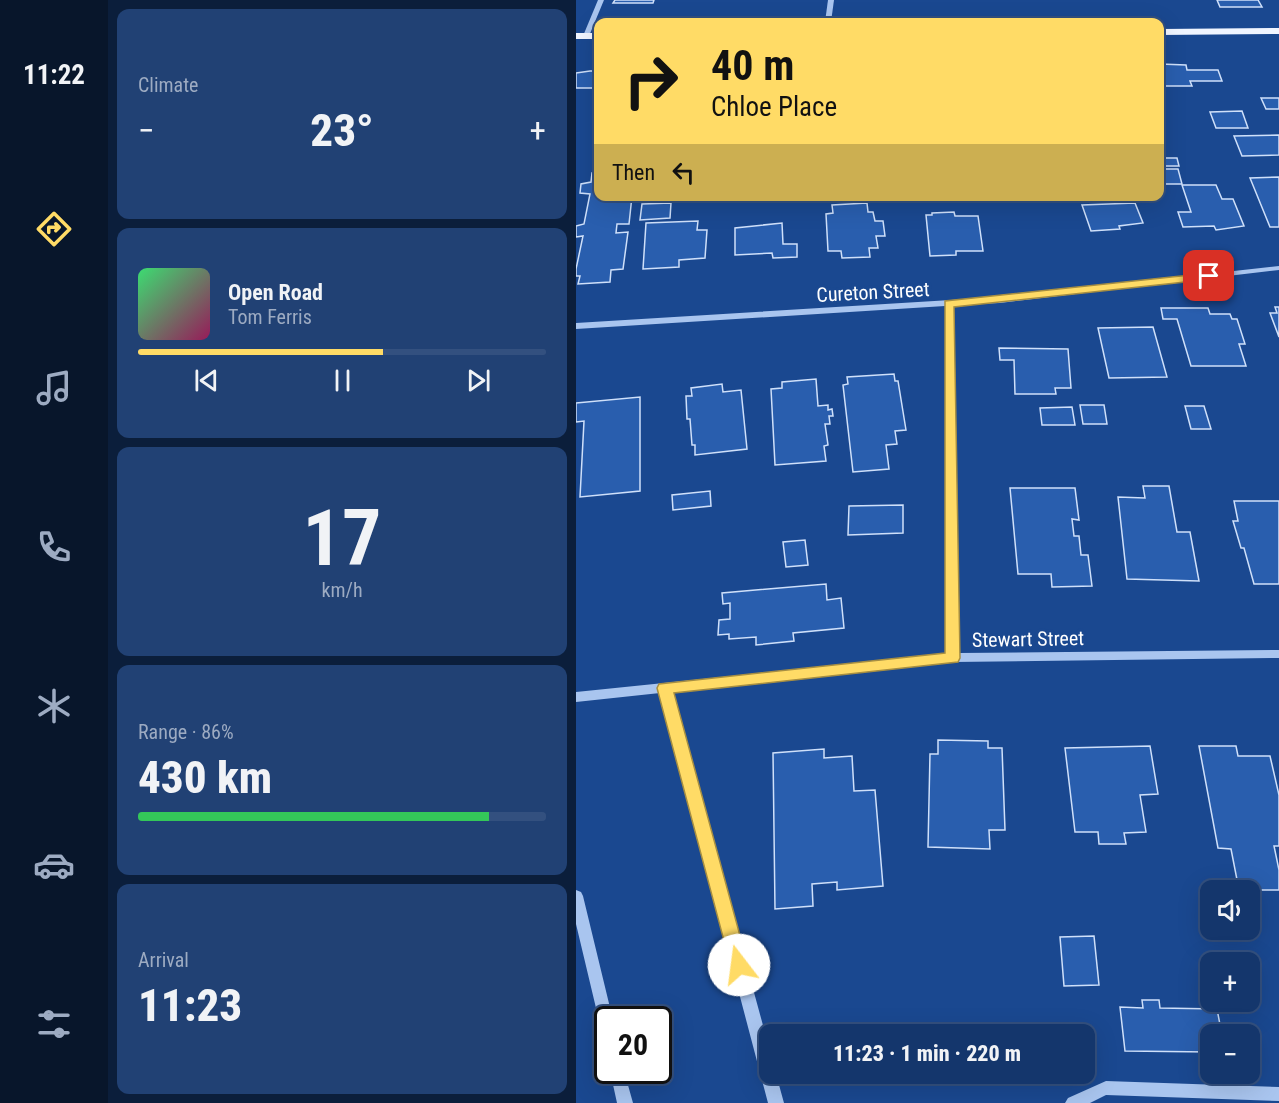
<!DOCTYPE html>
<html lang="en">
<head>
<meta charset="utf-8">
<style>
  :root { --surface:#14366c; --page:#214174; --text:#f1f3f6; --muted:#9dabc2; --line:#33507f; --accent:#ffdb66 }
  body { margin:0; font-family:"Roboto Condensed",sans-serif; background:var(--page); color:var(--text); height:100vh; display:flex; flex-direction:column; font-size:22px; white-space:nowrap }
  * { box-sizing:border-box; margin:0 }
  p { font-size:20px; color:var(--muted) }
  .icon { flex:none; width:33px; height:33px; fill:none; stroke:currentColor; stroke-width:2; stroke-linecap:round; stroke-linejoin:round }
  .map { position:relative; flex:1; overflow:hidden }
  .drawer { display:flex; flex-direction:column; gap:9px; padding:9px; background:#0b1e3b; width:468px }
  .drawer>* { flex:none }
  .top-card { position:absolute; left:18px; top:18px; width:570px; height:183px; border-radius:12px; box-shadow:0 6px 24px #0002,0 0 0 2px var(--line); background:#ffdb66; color:#111; overflow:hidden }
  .buttons { position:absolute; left:624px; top:880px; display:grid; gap:12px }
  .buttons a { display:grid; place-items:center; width:60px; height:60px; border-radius:12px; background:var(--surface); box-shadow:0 6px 24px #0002,0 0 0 2px var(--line); font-size:30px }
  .speed { position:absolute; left:18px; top:1006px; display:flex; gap:12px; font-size:30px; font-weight:700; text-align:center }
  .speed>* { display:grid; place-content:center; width:78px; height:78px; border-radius:50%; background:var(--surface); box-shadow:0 6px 24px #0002,0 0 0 2px var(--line); line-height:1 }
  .speed .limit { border:3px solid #111; border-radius:9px; background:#fff; color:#111 }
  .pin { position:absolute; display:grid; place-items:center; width:51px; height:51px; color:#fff; margin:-26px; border-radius:12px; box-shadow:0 3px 9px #0006 }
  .me { position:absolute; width:66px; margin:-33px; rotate:345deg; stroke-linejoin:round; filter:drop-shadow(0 0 4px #0008) }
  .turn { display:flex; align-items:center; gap:21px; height:126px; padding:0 18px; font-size:27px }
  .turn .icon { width:78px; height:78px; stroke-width:2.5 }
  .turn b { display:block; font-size:42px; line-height:51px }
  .then { display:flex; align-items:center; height:57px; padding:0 18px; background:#0003; gap:12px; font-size:22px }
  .big { font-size:45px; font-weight:800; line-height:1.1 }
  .drawer .card { flex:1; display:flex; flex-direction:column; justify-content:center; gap:9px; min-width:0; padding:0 21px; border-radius:12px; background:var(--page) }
  .drawer .dial { align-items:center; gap:0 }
  .dial b { font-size:78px; line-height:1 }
  .song { display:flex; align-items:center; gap:18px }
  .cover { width:72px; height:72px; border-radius:9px; background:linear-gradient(135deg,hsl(140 70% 55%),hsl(330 70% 35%)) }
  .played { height:6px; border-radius:3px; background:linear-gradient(90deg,var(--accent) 60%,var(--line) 60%) }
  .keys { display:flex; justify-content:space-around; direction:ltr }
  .heat { display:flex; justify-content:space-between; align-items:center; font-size:33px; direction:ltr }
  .charge { height:9px; border-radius:4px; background:linear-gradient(90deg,#34c759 86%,var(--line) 0) }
  .trip { position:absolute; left:183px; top:1024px; width:336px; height:60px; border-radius:12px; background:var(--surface); box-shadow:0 6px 24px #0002,0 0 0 2px var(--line); font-weight:800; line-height:60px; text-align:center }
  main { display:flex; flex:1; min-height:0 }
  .dock { display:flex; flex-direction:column; width:108px; justify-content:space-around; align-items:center; background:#08162b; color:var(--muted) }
  .dock .icon { width:42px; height:42px }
  .dock .active { color:var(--accent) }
  .dock b { font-size:27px; color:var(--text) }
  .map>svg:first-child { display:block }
  .building { fill:#295eae; stroke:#cfe0fa; stroke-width:1.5 }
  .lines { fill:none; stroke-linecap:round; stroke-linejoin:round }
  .minor { fill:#a9c5ef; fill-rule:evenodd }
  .major { fill:#f0f5ff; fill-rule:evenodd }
  .route { fill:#ffdb66; stroke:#a68e42; stroke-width:1.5 }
  .labels { text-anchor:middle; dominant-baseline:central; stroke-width:6; stroke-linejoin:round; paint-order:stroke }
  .street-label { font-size:20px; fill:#fff; stroke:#1a4890 }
</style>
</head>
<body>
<main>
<nav class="dock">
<b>11:22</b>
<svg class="icon active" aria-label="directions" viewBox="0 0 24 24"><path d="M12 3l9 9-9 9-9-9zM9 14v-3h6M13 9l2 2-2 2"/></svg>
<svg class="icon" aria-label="music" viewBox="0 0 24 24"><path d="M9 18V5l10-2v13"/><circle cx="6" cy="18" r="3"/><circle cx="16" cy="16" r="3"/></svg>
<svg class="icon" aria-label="phone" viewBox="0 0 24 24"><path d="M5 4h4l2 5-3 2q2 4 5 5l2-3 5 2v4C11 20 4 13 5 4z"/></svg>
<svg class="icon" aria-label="climate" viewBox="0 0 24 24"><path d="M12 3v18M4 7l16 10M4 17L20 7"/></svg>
<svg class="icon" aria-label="car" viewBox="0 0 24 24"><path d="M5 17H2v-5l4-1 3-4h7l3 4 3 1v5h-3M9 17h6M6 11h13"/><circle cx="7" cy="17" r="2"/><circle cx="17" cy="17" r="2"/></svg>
<svg class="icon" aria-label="filters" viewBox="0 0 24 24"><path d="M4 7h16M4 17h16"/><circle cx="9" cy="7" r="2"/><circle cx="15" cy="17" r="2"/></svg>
</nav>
<section class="drawer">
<div class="card"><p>Climate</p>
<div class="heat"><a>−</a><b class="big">23°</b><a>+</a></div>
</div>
<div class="card">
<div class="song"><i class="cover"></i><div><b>Open Road</b><p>Tom Ferris</p></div></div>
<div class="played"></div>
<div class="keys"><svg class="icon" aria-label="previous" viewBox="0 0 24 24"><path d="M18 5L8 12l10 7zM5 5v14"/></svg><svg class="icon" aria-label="pause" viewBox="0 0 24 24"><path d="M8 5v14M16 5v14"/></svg><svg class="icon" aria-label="next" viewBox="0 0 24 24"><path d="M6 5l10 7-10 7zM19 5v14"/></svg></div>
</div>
<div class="card dial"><b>17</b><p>km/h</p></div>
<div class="card"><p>Range · 86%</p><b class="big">430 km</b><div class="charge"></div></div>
<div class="card"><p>Arrival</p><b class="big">11:23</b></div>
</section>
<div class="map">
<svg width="703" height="1103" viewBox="0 0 703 1103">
  <rect width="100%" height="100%" fill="#1a4890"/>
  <!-- building -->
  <g class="building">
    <path d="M 39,0 L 78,0 L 77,3 L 37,3 Z"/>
    <path d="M 641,0 L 682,0 L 686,7 L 644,7 Z"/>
    <path d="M 584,64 L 610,65 L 611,70 L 642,70 L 646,81 L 614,81 L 616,86 L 584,86 Z"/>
    <path d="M 14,71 L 22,71 L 22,88 L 0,88 L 0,73 Z"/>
    <path d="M 685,98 L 703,98 L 703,109 L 690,109 Z"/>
    <path d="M 666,111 L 672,128 L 640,128 L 634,112 Z"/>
    <path d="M 703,135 L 703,155 L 666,156 L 658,136 Z"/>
    <path d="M 584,158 L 601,158 L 603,166 L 584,166 Z"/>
    <path d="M 584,169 L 602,169 L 606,184 L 584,184 Z"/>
    <path d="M 22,172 L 22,196 L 56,196 L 53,224 L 41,224 L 40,233 L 52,232 L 47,269 L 35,270 L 34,282 L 2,284 L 4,276 L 0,276 L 0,269 L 7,236 L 0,237 L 0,226 L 8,224 L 14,194 L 4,193 L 5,184 L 15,182 L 16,173 Z"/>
    <path d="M 703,177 L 703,227 L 694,227 L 674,178 Z"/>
    <path d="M 606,185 L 640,185 L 646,199 L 657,199 L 668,226 L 640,230 L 638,226 L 607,227 L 602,212 L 615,212 Z"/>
    <path d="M 193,196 L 229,196 L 229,200 L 193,201 Z"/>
    <path d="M 433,196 L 452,196 L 453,201 L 434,202 Z"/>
    <path d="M 95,203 L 94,218 L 64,220 L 66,204 Z"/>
    <path d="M 291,203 L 292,212 L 297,212 L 299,221 L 307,221 L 309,236 L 300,236 L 302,248 L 293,248 L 294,257 L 266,258 L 265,251 L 252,251 L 250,214 L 257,213 L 256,205 Z"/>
    <path d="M 559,203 L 567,223 L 543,226 L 544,229 L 515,231 L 506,205 Z"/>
    <path d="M 378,212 L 379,216 L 402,216 L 407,251 L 380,251 L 380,255 L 354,256 L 350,215 L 356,215 L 356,213 Z"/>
    <path d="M 122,221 L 121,230 L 131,230 L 129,258 L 103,260 L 103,267 L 67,269 L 70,223 Z"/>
    <path d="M 206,223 L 207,244 L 221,244 L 221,257 L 197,258 L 196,253 L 159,255 L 159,228 Z"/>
    <path d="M 699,307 L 703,307 L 703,337 L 694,313 L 701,313 Z"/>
    <path d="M 585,308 L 632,308 L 634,314 L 654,314 L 656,319 L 661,319 L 669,344 L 663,344 L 670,366 L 615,366 L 601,319 L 587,319 Z"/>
    <path d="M 577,327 L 591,377 L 533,378 L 522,328 Z"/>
    <path d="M 423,348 L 492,349 L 495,388 L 479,388 L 480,394 L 439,394 L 438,360 L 424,360 Z"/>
    <path d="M 318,374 L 319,381 L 322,381 L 330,430 L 319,431 L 321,444 L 310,445 L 313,469 L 277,472 L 267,385 L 272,384 L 271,377 Z"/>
    <path d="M 240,379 L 242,406 L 252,405 L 252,410 L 256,409 L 257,416 L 253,416 L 254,424 L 249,424 L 252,445 L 248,446 L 250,461 L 199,465 L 195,389 L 206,388 L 206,382 Z"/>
    <path d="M 146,384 L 147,392 L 165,390 L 171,449 L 119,455 L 119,445 L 116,445 L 114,419 L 111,419 L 110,396 L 116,396 L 115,388 Z"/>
    <path d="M 64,397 L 64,491 L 4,497 L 8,421 L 0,422 L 0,403 Z"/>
    <path d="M 504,405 L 528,405 L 531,424 L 507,424 Z"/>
    <path d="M 609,406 L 628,406 L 635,429 L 615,429 Z"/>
    <path d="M 496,407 L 499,425 L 466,425 L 464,408 Z"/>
    <path d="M 567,486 L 593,486 L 601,532 L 614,532 L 623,581 L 551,579 L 542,497 L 569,498 Z"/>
    <path d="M 434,488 L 499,488 L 503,520 L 496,519 L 498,536 L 503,536 L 505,555 L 512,555 L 516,586 L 476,587 L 475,574 L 442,574 Z"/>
    <path d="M 134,491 L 135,506 L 97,510 L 96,495 Z"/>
    <path d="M 658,501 L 703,501 L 703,584 L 678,584 L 668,548 L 665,548 L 657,521 L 662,521 Z"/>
    <path d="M 327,505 L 327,533 L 272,535 L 273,506 Z"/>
    <path d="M 229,540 L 232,565 L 210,567 L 207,542 Z"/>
    <path d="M 250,584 L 251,600 L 265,598 L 268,628 L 217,633 L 218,641 L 180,645 L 180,637 L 153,639 L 153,634 L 142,635 L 143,620 L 154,619 L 154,603 L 147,604 L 146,593 Z"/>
    <path d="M 362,740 L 412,741 L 412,748 L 426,748 L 429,830 L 413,830 L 414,849 L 352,847 L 354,754 L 362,754 Z"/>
    <path d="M 574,746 L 582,794 L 564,795 L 570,832 L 548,833 L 550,844 L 523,844 L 522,832 L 499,832 L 489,748 Z"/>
    <path d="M 623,746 L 660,746 L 662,756 L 694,756 L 703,795 L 703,846 L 698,846 L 703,870 L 703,890 L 663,890 L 655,849 L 642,848 Z"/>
    <path d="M 248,749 L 248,758 L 276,756 L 278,791 L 299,790 L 307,886 L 261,890 L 261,882 L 236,884 L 237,906 L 199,909 L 197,753 Z"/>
    <path d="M 518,936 L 523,985 L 488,986 L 484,937 Z"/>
    <path d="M 566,1000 L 583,1000 L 584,1008 L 641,1009 L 646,1035 L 634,1035 L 634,1052 L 549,1051 L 544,1007 L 567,1008 Z"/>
  </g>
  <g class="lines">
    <!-- minor -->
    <g class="minor">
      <path d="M 22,0 L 28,0 L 13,36 L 8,37 L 7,36 Z"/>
      <path d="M 252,0 L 258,0 L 255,22 L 249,22 Z"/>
      <path d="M 703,266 L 703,270 L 424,303 L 377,305 L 383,653 L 703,650 L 703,658 L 377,662 L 96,692 L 194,1051 L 194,1074 L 200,1074 L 208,1103 L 192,1103 L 84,693 L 0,702 L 0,692 L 371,654 L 369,306 L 0,329 L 0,323 L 424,297 Z"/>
      <path d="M 0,890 L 5,892 L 7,896 L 37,1020 L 32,1020 L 32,1036 L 27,1034 L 25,1029 L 0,924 Z"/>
      <path d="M 34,1071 L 48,1071 L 57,1103 L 41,1103 Z"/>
      <path d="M 530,1081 L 703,1087 L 703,1101 L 530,1095 L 514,1103 L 489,1103 L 492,1098 Z"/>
    </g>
    <!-- major -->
    <g class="major">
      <path d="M 703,28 L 703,34 L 584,35 L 584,29 Z"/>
      <rect x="0" y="33" width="22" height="6"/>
    </g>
  </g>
  <!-- route -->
  <path class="route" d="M 633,273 L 639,276 L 637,279 L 378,307 L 384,658 L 382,662 L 98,693 L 172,965 L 169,971 L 163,973 L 156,971 L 81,688 L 83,684 L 369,653 L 369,301 Z"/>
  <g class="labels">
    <!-- street labels -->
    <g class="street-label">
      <text transform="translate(297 292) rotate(-3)">Cureton Street</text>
      <text transform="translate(452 639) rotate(-1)">Stewart Street</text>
    </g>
  </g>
</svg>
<div class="buttons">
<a><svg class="icon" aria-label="sound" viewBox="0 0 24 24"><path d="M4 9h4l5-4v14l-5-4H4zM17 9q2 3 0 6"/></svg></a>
<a>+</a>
<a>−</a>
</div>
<div class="speed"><div class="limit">20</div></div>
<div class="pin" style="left:633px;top:276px;background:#d93025"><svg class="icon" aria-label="arrive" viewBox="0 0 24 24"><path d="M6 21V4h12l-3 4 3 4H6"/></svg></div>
<svg class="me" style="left:163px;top:965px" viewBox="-20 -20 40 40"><circle r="19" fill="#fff"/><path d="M0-13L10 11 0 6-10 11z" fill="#ffdb66"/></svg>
<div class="trip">11:23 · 1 min · 220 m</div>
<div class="top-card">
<div class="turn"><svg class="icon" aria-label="right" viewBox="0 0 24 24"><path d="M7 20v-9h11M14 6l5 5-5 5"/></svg><div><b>40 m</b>Chloe Place</div></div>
<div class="then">Then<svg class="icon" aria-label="left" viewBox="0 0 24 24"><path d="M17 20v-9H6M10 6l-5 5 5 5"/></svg></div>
</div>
</div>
</main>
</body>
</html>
